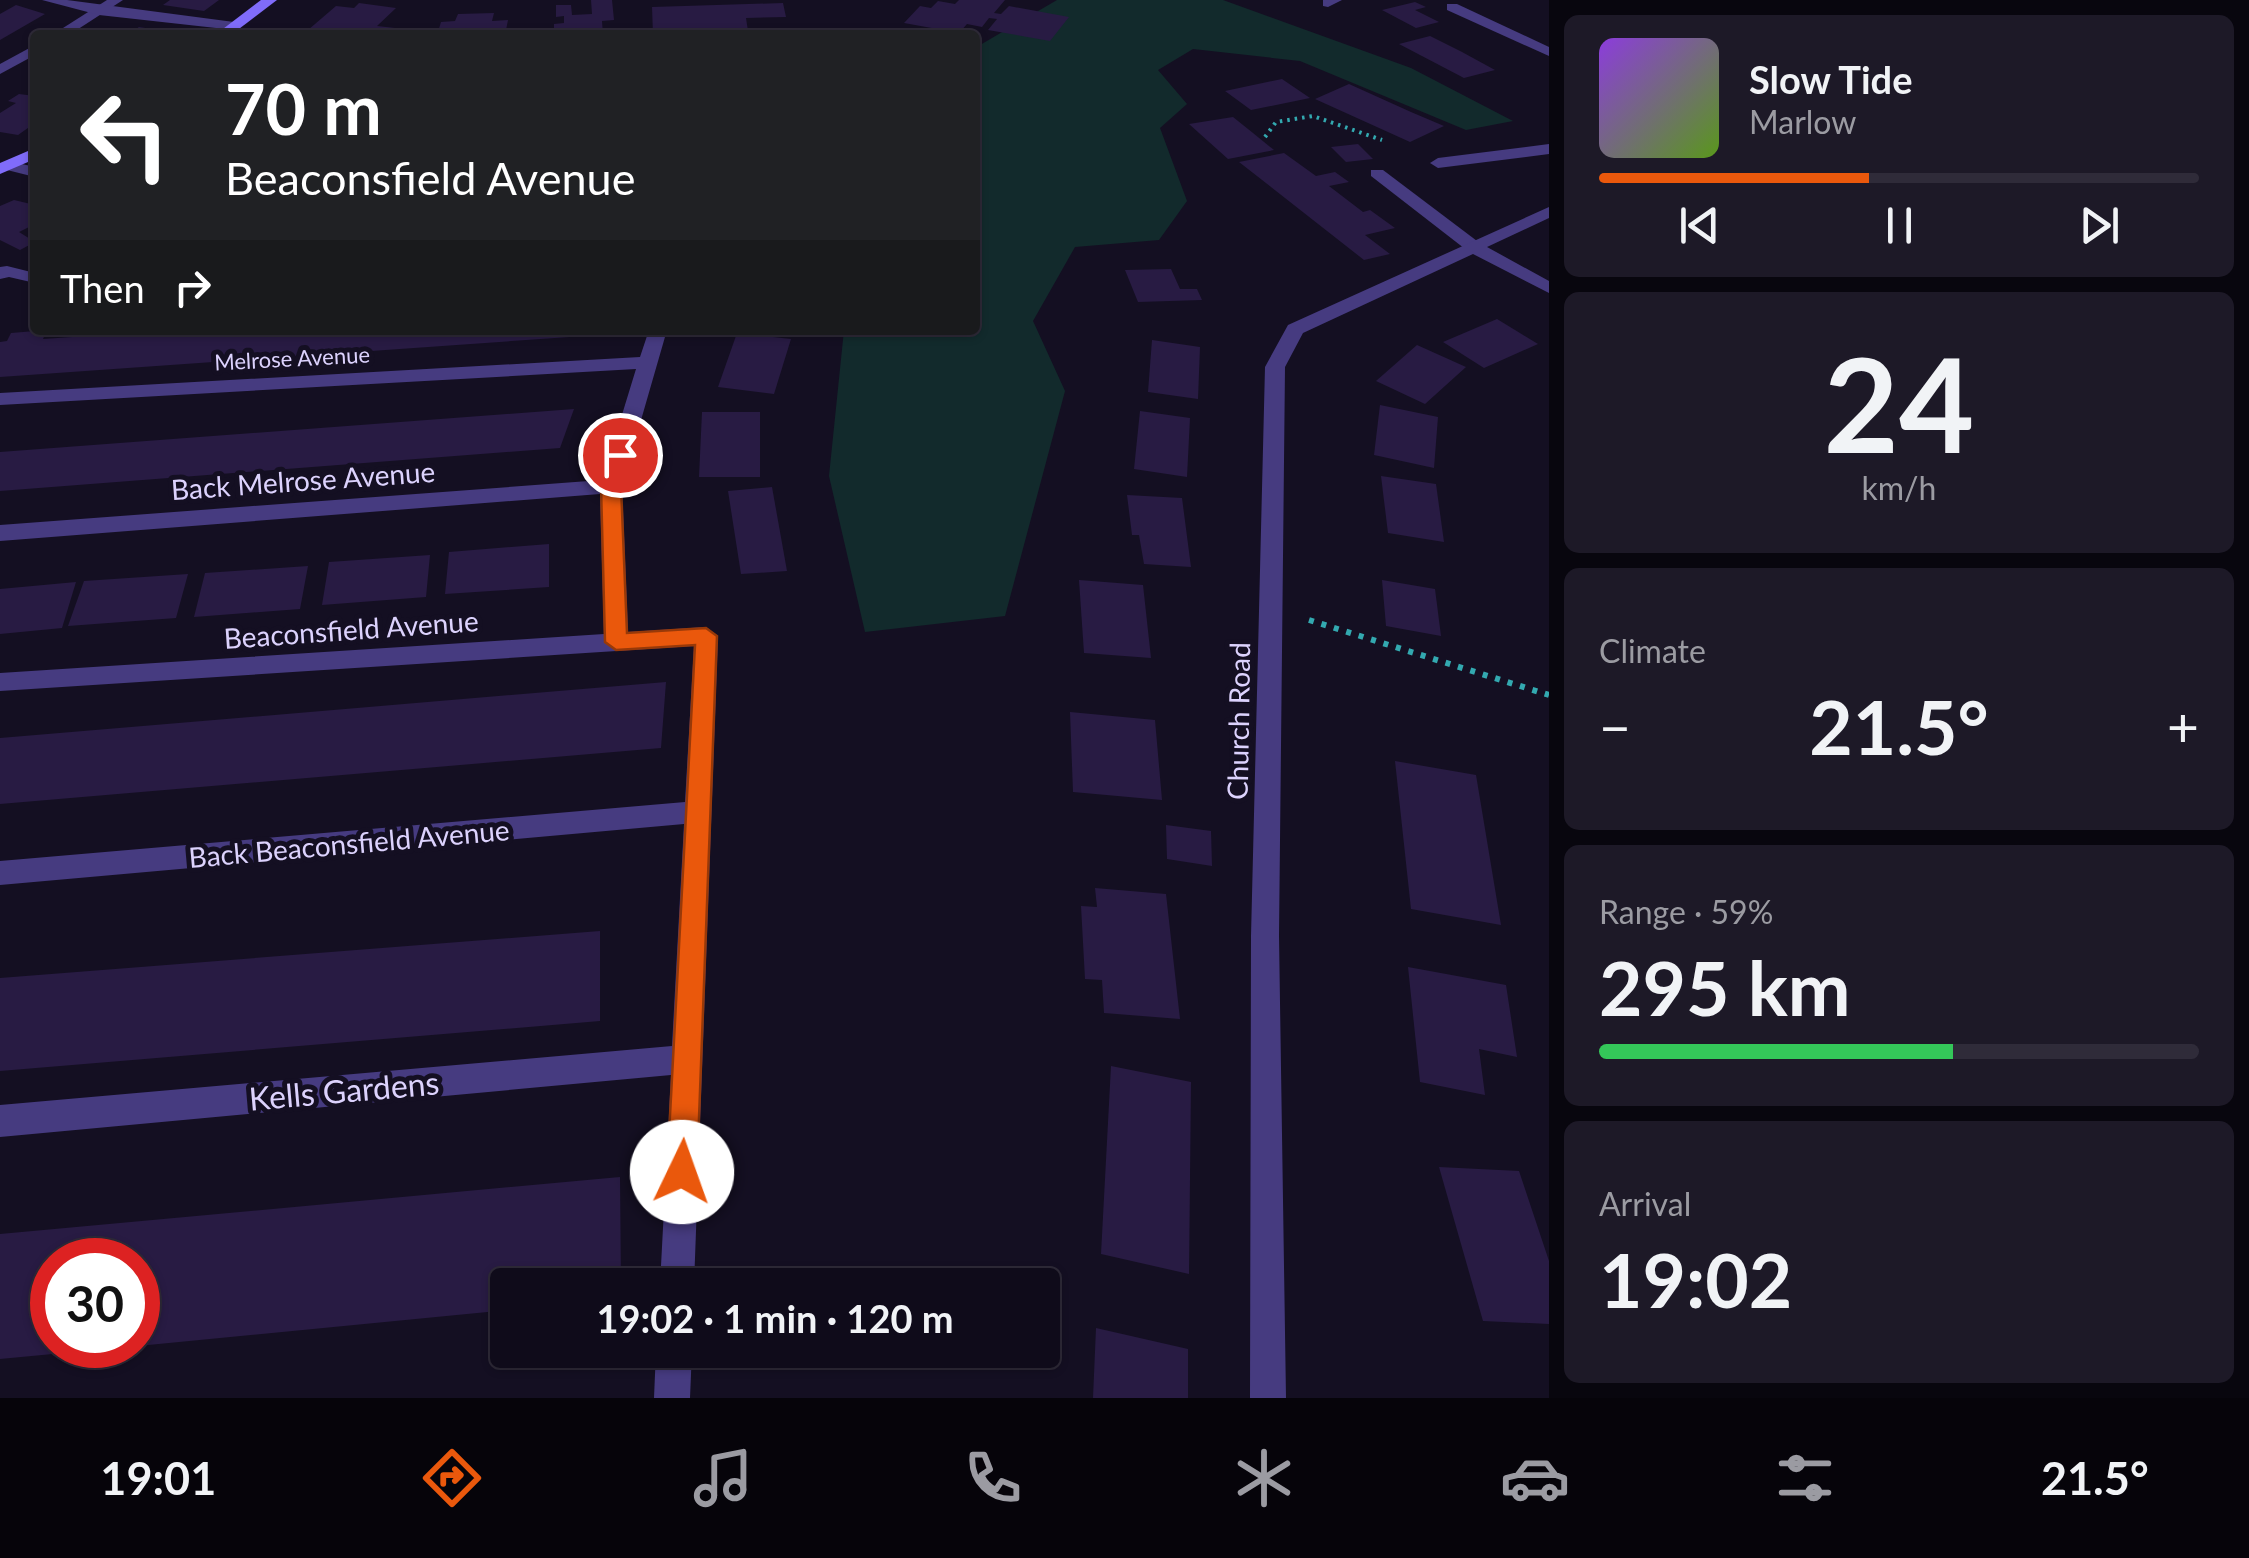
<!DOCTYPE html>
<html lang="en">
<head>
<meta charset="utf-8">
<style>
  :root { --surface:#0f0b1a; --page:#1d1927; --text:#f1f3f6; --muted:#9b9ba2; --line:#2f2b39; --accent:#ea580c }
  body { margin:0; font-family:Lato,sans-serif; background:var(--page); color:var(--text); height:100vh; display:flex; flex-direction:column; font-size:38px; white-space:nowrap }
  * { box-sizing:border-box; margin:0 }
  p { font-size:32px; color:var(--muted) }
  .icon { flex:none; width:55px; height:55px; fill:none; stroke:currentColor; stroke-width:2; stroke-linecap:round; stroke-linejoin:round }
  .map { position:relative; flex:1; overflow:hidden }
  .drawer { display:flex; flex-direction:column; gap:15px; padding:15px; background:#08060e; width:700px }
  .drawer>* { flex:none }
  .guide { position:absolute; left:30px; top:30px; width:950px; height:305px; border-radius:10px; box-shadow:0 2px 8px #0004,0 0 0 2px var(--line); background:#202124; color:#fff; overflow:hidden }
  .speed { position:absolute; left:30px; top:1238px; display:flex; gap:20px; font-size:50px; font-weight:700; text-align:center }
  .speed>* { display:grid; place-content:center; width:130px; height:130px; border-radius:50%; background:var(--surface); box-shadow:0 2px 8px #0004,0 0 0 2px var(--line); line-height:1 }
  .speed .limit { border:15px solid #d22; background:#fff; color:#111 }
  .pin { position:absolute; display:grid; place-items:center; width:85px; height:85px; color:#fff; margin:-42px; border:5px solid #fff; border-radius:50%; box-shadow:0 2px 10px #0007 }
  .me { position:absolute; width:110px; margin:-55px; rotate:3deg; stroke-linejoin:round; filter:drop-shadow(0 0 8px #0008) }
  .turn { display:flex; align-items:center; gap:35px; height:210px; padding:0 30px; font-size:45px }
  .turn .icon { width:130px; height:130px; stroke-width:2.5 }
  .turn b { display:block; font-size:70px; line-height:85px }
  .then { display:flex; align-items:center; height:95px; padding:0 30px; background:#0003; gap:20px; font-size:38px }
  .big { font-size:75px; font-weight:700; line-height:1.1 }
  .drawer .card { flex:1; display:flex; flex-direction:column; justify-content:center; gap:15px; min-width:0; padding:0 35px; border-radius:15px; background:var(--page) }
  .drawer .dial { align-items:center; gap:0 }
  .dial b { font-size:130px; line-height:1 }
  .song { display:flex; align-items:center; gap:30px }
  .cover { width:120px; height:120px; border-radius:15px; background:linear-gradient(135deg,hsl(270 70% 55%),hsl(90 70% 35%)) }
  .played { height:10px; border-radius:5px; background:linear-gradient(90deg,var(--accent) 45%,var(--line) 45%) }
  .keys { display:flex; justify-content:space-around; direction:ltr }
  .heat { display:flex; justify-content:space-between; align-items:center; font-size:55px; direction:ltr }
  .charge { height:15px; border-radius:8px; background:linear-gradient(90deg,#34c759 59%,var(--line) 0) }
  .trip { position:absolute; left:490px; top:1268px; width:570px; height:100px; border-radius:10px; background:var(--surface); box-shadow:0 2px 8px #0004,0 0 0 2px var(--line); font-weight:700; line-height:100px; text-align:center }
  .menu { display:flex; height:160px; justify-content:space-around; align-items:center; background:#06040a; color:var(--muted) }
  .menu .icon { width:70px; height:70px }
  .menu .active { color:var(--accent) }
  .menu b { font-size:45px; color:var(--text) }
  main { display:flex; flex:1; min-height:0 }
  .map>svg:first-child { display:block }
  .green { fill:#122a2c }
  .building { fill:#281b43 }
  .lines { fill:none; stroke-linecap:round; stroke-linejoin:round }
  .path-far1 { stroke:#33a9b0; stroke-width:4; stroke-dasharray:2.5 5; stroke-linecap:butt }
  .path { stroke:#33a9b0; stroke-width:6; stroke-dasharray:5 8; stroke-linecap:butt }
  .lane { fill:#463b80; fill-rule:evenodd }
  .street { fill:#463b80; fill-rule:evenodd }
  .secondary { fill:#806cfa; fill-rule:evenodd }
  .route { fill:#ea580c; stroke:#983908; stroke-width:2.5 }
  .labels { text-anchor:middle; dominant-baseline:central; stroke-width:10; stroke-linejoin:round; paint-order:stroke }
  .far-street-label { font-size:22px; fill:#dcd2fd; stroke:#140f22 }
  .street-label { font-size:28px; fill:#dcd2fd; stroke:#140f22 }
  .near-street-label { font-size:32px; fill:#dcd2fd; stroke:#140f22 }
</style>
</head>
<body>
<main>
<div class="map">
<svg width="1549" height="1398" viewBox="0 0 1549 1398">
  <rect width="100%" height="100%" fill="#140f22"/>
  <!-- green -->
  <path class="green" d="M 1057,0 L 1223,0 L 1411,68 L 1513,121 L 1466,130 L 1300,61 L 1193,49 L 1158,70 L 1187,104 L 1160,128 L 1187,201 L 1159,240 L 1075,247 L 1033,321 L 1065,391 L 1005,616 L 865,632 L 829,476 L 844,330 L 975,330 L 975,48 Z"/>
  <!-- building -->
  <g class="building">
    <path d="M 170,0 L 219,0 L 204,11 L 163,5 Z"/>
    <path d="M 591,0 L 612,0 L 614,20 L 602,21 L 603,35 L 554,35 L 554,24 L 564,23 L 564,16 L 556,17 L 556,5 L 571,5 L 572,15 L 592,14 Z"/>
    <path d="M 959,0 L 1005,0 L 994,13 L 1001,14 L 1009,6 L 1069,17 L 1050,41 L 988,30 L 997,19 L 989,18 L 982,27 L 967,24 L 959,33 L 904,23 L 920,6 L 931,8 L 938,1 L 955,4 Z"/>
    <path d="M 1415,2 L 1426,7 L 1415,10 L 1439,22 L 1416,28 L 1382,10 Z"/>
    <path d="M 359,3 L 396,8 L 377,26 L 413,30 L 408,35 L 326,35 L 329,32 L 308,30 L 336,6 L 354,8 Z"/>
    <path d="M 783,3 L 786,17 L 746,18 L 748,31 L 653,35 L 652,7 Z"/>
    <path d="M 16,5 L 45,14 L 0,40 L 0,14 Z"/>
    <path d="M 494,13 L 492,21 L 508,20 L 505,35 L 437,35 L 441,22 L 455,21 L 458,14 Z"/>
    <path d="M 139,27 L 177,33 L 177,35 L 127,35 Z"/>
    <path d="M 1430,36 L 1462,52 L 1495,70 L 1464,78 L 1399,44 Z"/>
    <path d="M 1282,79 L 1310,98 L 1251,110 L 1225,91 Z"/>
    <path d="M 1349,84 L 1411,112 L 1444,126 L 1410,142 L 1315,99 Z"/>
    <path d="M 19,94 L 35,96 L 35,123 L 18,135 L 0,132 L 0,113 L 16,103 L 8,101 Z"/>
    <path d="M 1233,117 L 1253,133 L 1274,150 L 1228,159 L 1189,124 Z"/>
    <path d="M 1358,144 L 1373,159 L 1346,162 L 1331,147 Z"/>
    <path d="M 1284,153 L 1316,176 L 1335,172 L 1349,182 L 1329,186 L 1363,212 L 1370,210 L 1395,228 L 1365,235 L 1390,254 L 1364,260 L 1239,162 Z"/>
    <path d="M 14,200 L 35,205 L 35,224 L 19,232 L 35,242 L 20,250 L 0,240 L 0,206 Z"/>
    <path d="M 1171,269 L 1180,289 L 1197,289 L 1202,300 L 1138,302 L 1125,270 Z"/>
    <path d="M 1497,319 L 1538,344 L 1484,368 L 1443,342 Z"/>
    <path d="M 47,330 L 43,339 L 72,337 L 75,330 L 110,330 L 109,334 L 203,330 L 201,336 L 286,330 L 615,330 L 613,334 L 0,377 L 0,342 L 7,341 L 11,333 Z"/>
    <path d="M 737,333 L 791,339 L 774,394 L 718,387 Z"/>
    <path d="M 1152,340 L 1200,347 L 1198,399 L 1148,392 Z"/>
    <path d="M 1417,345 L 1466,367 L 1425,404 L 1376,381 Z"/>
    <path d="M 1380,405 L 1438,417 L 1434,468 L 1374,455 Z"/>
    <path d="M 574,409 L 560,448 L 0,491 L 0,452 Z"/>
    <path d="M 1140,411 L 1190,418 L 1187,477 L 1134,469 Z"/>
    <path d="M 702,412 L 760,412 L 760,477 L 699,477 Z"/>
    <path d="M 1381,476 L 1436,484 L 1444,542 L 1388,533 Z"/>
    <path d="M 772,487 L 787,571 L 741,574 L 728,491 Z"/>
    <path d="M 1127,495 L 1182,498 L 1191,567 L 1144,564 L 1139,535 L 1132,535 Z"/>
    <path d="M 549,544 L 549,587 L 445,594 L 449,552 Z"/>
    <path d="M 430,555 L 426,597 L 322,605 L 329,562 Z"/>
    <path d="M 308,566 L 300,609 L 194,617 L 205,573 Z"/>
    <path d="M 188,574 L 176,618 L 68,626 L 84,581 Z"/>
    <path d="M 1079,580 L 1143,585 L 1151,658 L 1084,653 Z"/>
    <path d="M 1382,580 L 1435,589 L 1441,636 L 1386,626 Z"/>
    <path d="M 76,582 L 62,628 L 0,634 L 0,589 Z"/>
    <path d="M 666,682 L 661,748 L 0,804 L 0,738 Z"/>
    <path d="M 1070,712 L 1155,720 L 1162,800 L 1073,792 Z"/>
    <path d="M 1395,761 L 1476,775 L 1501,925 L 1411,909 Z"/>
    <path d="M 1166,825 L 1211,831 L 1212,866 L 1167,859 Z"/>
    <path d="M 1095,888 L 1166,894 L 1180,1019 L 1104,1013 L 1102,980 L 1085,979 L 1081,906 L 1097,907 Z"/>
    <path d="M 600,931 L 600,1021 L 0,1071 L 0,978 Z"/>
    <path d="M 1408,967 L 1506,985 L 1517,1057 L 1479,1049 L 1485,1095 L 1420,1082 Z"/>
    <path d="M 1111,1066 L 1191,1082 L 1189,1274 L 1101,1254 Z"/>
    <path d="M 1439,1167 L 1519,1171 L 1549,1261 L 1549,1324 L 1483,1321 Z"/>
    <path d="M 620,1177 L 621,1285 L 508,1285 L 508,1310 L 138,1346 L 138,1260 L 52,1260 L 52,1345 L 116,1348 L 0,1359 L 0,1234 Z"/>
    <path d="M 1096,1328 L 1188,1349 L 1188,1398 L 1093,1398 Z"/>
  </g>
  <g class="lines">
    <!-- path-far1 -->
    <path class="path-far1" d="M 1265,137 L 1276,122 L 1313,116 L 1382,140"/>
    <!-- path -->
    <path class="path" d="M 1309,620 L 1549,695"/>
    <!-- lane -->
    <g class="lane">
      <path d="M 107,0 L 123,0 L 69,35 L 52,35 Z"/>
      <path d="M 35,45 L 35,55 L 0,74 L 0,64 Z"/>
      <path d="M 1371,170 L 1383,170 L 1481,244 L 1481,252 L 1469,252 L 1371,176 Z"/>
    </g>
    <!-- street -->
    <g class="street">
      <path d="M 42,0 L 67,0 L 234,22 L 241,26 L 234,30 L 99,15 Z"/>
      <path d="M 1323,0 L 1342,0 L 1328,7 L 1323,6 Z"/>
      <path d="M 1447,4 L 1457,4 L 1549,47 L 1549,56 L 1447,10 Z"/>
      <path d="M 1549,144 L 1549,154 L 1438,168 L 1430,163 L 1438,158 Z"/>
      <path d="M 9,161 L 35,167 L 35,177 L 3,169 L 1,166 Z"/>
      <path d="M 1549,207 L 1549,218 L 1487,247 L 1549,281 L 1549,293 L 1473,254 L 1303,333 L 1285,367 L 1279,936 L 1286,1398 L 1250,1398 L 1251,936 L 1265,367 L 1288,325 Z"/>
      <path d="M 7,266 L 35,273 L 35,283 L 9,277 L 0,279 L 0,267 Z"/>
      <path d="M 649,330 L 667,330 L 622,486 L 628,632 L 706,627 L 718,636 L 694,1285 L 660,1285 L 671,1075 L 0,1137 L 0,1105 L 672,1046 L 684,824 L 0,885 L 0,861 L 685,802 L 694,646 L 0,691 L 0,673 L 604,634 L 600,494 L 0,541 L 0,525 L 602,480 L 636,369 L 0,405 L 0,393 L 640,357 Z"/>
      <path d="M 656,1350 L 692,1350 L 690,1398 L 654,1398 Z"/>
    </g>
    <!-- secondary -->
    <g class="secondary">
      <path d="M 261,0 L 277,0 L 231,35 L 215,35 Z"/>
      <path d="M 35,148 L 35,159 L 0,174 L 0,163 Z"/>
    </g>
  </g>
  <!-- route -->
  <path class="route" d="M 620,449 L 629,455 L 621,486 L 627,633 L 706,628 L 717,636 L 697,1172 L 693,1183 L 682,1187 L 672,1183 L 667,1172 L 695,645 L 616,650 L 605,642 L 601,486 L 610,455 Z"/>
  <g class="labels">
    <!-- far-street labels -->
    <g class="far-street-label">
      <text transform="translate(292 358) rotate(-3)">Melrose Avenue</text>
    </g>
    <!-- street labels -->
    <g class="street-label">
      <text transform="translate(303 480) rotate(-4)">Back Melrose Avenue</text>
      <text transform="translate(351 629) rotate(-4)">Beaconsfield Avenue</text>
      <text transform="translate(1238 721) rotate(-89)">Church Road</text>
      <text transform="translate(349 843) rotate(-5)">Back Beaconsfield Avenue</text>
    </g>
    <!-- near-street labels -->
    <g class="near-street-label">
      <text transform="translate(344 1090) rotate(-5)">Kells Gardens</text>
    </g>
  </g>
</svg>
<div class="speed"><div class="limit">30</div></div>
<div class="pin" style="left:620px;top:455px;background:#d93025"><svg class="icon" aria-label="arrive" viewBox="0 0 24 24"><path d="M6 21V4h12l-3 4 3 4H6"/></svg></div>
<svg class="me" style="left:682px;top:1172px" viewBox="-20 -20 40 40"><circle r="19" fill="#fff"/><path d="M0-13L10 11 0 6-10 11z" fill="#ea580c"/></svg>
<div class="trip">19:02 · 1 min · 120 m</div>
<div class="guide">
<div class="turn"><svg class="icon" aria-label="left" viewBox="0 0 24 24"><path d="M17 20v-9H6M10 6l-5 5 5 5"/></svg><div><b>70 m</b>Beaconsfield Avenue</div></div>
<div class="then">Then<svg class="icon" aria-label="right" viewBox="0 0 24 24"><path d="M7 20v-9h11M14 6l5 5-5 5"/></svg></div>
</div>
</div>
<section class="drawer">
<div class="card">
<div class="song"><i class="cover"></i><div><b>Slow Tide</b><p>Marlow</p></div></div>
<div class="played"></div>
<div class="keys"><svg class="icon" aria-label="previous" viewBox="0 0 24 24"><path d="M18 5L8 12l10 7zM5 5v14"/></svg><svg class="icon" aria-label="pause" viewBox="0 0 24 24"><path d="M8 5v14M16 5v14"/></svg><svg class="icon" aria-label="next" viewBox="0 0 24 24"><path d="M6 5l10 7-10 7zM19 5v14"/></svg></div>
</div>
<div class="card dial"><b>24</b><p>km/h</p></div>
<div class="card"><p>Climate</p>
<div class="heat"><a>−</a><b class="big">21.5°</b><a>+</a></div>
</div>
<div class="card"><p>Range · 59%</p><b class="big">295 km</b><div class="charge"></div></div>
<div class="card"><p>Arrival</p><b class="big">19:02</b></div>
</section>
</main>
<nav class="menu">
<b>19:01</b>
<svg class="icon active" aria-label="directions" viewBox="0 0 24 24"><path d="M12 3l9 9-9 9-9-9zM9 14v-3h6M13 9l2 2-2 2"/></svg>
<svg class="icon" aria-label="music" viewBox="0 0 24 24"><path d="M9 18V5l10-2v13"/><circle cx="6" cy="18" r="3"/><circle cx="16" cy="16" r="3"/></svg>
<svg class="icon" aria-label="phone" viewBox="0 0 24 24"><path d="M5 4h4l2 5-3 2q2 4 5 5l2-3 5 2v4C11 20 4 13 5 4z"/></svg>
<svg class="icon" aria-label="climate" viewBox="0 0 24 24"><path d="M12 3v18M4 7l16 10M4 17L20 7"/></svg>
<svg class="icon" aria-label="car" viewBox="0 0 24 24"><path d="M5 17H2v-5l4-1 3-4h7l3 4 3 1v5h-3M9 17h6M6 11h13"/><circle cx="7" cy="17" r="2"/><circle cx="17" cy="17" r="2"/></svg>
<svg class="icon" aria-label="filters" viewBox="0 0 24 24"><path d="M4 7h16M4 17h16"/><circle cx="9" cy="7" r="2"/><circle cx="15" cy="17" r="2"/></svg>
<b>21.5°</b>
</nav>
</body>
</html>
